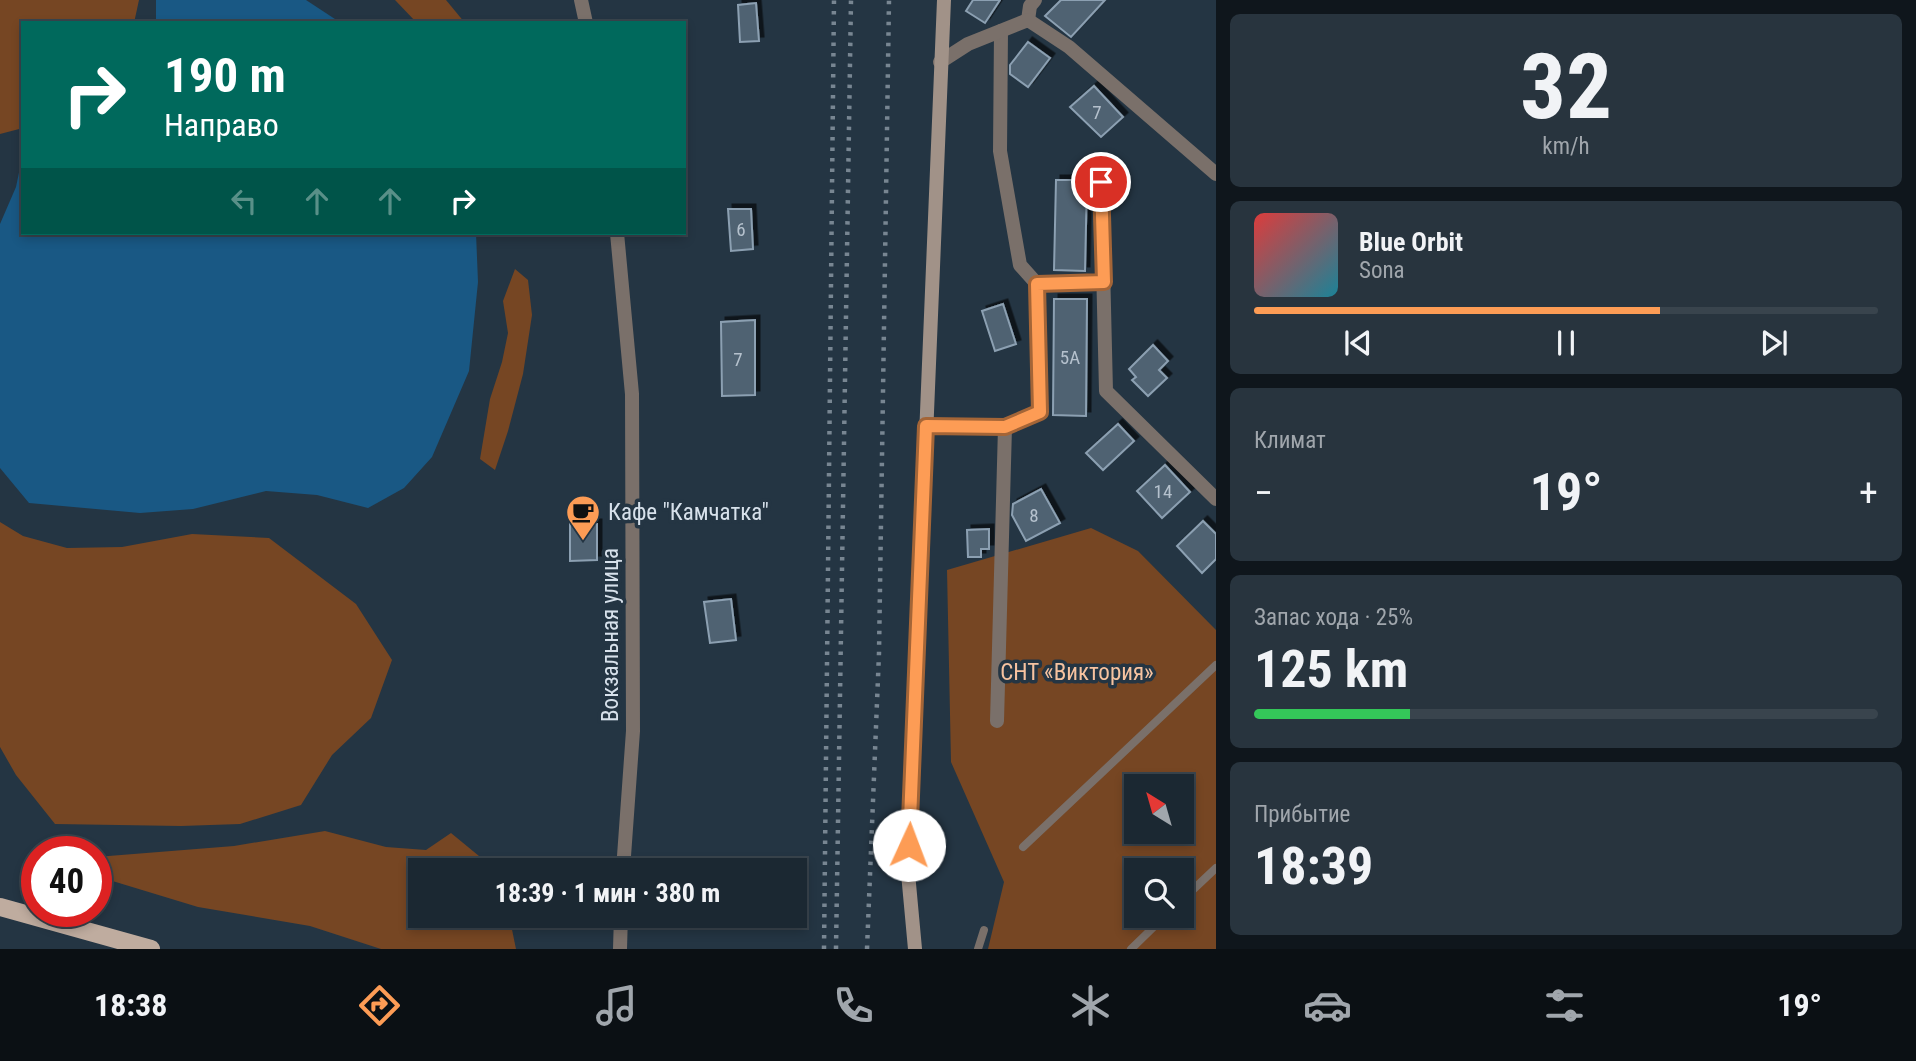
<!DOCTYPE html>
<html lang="ru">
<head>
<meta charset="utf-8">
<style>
  :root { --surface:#1b2832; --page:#28343e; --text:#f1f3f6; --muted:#a0a6ac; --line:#39444d; --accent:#fd9c55 }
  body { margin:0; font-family:"Roboto Condensed",sans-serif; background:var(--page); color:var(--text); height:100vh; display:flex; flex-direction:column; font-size:26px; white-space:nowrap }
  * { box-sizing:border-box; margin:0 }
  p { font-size:23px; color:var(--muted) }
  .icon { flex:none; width:38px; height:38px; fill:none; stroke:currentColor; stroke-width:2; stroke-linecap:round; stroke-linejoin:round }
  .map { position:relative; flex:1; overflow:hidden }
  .details { display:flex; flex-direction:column; gap:14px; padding:14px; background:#0f161c; width:700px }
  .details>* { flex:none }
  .guide { position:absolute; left:21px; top:21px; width:665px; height:214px; border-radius:0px; box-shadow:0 4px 10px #0003,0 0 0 2px var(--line); background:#00695c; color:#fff; overflow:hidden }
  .needle { width:46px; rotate:323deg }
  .tools { position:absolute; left:1124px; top:774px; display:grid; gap:14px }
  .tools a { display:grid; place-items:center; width:70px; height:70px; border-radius:0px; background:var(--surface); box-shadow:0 4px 10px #0003,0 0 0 2px var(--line); font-size:35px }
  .speed { position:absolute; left:21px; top:836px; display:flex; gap:14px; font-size:35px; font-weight:700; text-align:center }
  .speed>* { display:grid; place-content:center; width:91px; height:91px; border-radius:50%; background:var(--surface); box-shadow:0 4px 10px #0003,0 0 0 2px var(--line); line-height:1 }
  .speed .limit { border:10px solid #d22; background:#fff; color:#111 }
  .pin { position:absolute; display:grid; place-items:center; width:60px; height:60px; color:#fff; margin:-30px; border:4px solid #fff; border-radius:50%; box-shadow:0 2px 7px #0007 }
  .me { position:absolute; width:77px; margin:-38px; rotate:2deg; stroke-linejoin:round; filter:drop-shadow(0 0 5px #0008) }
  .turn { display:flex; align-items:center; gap:24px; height:147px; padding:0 28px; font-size:32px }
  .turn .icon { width:91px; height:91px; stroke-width:2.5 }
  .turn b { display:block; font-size:49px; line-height:60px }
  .lanes { display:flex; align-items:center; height:66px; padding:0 28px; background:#0003; justify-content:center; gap:35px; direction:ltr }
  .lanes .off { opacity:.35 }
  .big { font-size:52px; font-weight:700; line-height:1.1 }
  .details .widget { flex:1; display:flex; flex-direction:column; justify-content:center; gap:10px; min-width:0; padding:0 24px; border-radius:10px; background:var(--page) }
  .details .dial { align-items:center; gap:0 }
  .dial b { font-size:91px; line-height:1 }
  .song { display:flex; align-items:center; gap:21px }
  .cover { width:84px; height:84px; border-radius:10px; background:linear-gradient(135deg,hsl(0 70% 55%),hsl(190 70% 35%)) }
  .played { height:7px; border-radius:4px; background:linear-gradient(90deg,var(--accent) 65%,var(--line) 65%) }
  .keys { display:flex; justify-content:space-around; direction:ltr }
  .heat { display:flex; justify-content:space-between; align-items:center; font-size:38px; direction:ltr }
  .charge { height:10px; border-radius:5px; background:linear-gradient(90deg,#34c759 25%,var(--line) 0) }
  .trip { position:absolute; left:408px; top:858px; width:399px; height:70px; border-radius:0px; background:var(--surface); box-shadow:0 4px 10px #0003,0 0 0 2px var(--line); font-weight:700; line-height:70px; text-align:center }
  .dock { display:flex; height:112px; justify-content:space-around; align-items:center; background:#0b1014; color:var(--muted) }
  .dock .icon { width:49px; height:49px }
  .dock .current { color:var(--accent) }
  .dock b { font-size:32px; color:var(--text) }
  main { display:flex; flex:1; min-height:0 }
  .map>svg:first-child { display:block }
  .green { fill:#764623; fill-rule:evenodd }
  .water { fill:#195884 }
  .building { fill:#4f6272; stroke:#8ca0b2; stroke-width:2; filter:url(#shadow) }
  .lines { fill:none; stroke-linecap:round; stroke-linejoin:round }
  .lane { stroke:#7a706a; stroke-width:8 }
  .street { stroke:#7a706a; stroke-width:14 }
  .secondary { stroke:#a19288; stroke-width:14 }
  .primary { stroke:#bfac9f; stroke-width:18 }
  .rail { stroke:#788692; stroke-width:4.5; stroke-dasharray:3.5 7; stroke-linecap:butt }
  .route-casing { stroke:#a46537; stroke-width:18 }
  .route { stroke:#fd9c55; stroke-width:12 }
  .labels { text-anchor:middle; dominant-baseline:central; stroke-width:7; stroke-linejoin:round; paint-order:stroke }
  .number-label { font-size:19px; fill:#b5c1cd }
  .poi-label { font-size:23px; fill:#d7e1eb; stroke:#243543; text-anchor:start }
  .street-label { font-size:23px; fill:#d7e1eb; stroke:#243543 }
  .park-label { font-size:23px; fill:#f7c3a0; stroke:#243543 }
</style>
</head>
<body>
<main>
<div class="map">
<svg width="1216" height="949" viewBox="0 0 1216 949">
  <defs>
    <filter id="shadow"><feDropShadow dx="4.5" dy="-4.5" stdDeviation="0" flood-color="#0009"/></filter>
  </defs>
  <rect width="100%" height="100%" fill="#243543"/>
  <!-- green -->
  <g class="green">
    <path d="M 0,0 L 139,0 L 134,23 L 23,23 L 23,128 L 0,134 Z"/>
    <path d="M 395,0 L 446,0 L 465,23 L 417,23 Z"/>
    <path d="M 515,269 L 528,280 L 532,315 L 523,374 L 508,431 L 495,470 L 480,459 L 490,399 L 502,362 L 508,333 L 503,301 Z"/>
    <path d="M 0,522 L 23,536 L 67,548 L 122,547 L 192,534 L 269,538 L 356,604 L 392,660 L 371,718 L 332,755 L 301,805 L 240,824 L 181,826 L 55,824 L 16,775 L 0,747 Z"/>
    <path d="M 1091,528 L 1138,551 L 1216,630 L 1216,949 L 988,949 L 1004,882 L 951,762 L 947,570 ZM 1136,786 L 1181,786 L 1181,831 L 1136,831 ZM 1136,870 L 1181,870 L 1181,915 L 1136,915 Z"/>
    <path d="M 325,831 L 386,847 L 426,850 L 451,833 L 496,870 L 420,870 L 420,915 L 509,915 L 516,949 L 381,949 L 310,926 L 198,907 L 96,876 L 96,857 L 234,846 Z"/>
  </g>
  <!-- water -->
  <g class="water">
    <path d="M 156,0 L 306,0 L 341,23 L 156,23 Z"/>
    <path d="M 23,153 L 23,233 L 476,233 L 478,282 L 469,371 L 432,457 L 404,488 L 368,508 L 317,495 L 266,491 L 193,509 L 140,513 L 29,503 L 0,468 L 0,224 L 16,187 Z"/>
  </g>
  <!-- building -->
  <g class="building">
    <path d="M 973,0 L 1000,0 L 985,23 L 966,11 Z"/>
    <path d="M 1061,0 L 1105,0 L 1071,37 L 1045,16 Z"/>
    <path d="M 756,3 L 759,41 L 740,42 L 738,5 Z"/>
    <path d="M 1028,42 L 1050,58 L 1028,87 L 1010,74 L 1010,65 Z"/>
    <path d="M 1094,86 L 1123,117 L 1101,137 L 1070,107 Z"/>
    <path d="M 1056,180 L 1087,180 L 1085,271 L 1054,270 Z"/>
    <path d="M 728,209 L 751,209 L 753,249 L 731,251 Z"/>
    <path d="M 1054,299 L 1087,299 L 1086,416 L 1053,415 Z"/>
    <path d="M 1003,304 L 1016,344 L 995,351 L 982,311 Z"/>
    <path d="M 755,320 L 755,395 L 722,396 L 721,322 Z"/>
    <path d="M 1153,345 L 1168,361 L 1159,370 L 1167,378 L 1148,396 L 1132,380 L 1136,377 L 1129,369 Z"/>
    <path d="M 1118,424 L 1134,441 L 1103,470 L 1086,453 Z"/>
    <path d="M 1165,465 L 1190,492 L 1162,518 L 1137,491 Z"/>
    <path d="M 1041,489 L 1060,523 L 1026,541 L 1012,515 L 1013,504 Z"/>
    <path d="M 1203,521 L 1216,534 L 1216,559 L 1202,573 L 1177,546 Z"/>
    <path d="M 570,524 L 597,524 L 597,560 L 570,561 Z"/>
    <path d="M 989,529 L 989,549 L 981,549 L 981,557 L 968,557 L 967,530 Z"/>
    <path d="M 731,599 L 736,640 L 710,643 L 704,602 Z"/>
  </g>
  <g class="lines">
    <!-- lane -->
    <g class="lane">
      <path d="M 1023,847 L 1216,665"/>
      <path d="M 1181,901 L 1216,868"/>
      <path d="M 978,949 L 984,930"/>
      <path d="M 1131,949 L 1166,915"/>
    </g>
    <!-- street -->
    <g class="street">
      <path d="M 581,0 L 586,23"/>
      <path d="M 1028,20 L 1030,6 L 1035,0"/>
      <path d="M 1001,31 L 1000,151 L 1020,265 L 1037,284 L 1104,282"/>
      <path d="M 940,62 L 968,44 L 1028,20 L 1069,47 L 1216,174"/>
      <path d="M 1101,182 L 1106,391 L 1216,499"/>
      <path d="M 617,233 L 632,394 L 633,731 L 623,870"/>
      <path d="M 926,426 L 1005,427 L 1039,412 L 1037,284"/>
      <path d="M 997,721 L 1005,427"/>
      <path d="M 620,949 L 621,915"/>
    </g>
    <!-- secondary -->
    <path class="secondary" d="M 915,949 L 908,873 L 944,0"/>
    <!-- primary -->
    <path class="primary" d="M 0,907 L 151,949"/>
    <!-- rail -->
    <g class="rail">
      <path d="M 824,949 L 834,0"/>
      <path d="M 836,949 L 851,0"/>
      <path d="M 867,949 L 879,653 L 889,0"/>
    </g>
  </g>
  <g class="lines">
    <!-- route casing -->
    <g class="route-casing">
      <path id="route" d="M 909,845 L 926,426 L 1005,427 L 1040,412 L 1037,284 L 1104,282 L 1101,182"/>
    </g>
    <!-- route -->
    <use href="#route" class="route"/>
  </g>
  <!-- icons -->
  <defs>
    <g id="cafe-pin" transform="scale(1.75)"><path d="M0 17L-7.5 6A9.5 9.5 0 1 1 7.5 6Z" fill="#fd9c55" stroke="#243543"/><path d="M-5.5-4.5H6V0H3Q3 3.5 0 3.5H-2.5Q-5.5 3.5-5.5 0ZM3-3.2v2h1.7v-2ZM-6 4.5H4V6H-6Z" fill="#111"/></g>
  </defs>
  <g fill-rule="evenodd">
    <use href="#cafe-pin" x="583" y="512"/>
  </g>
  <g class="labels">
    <!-- number labels -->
    <g class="number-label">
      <text x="1097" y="112">7</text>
      <text x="741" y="229">6</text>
      <text x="1070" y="357">5А</text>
      <text x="738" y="359">7</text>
      <text x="1163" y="491">14</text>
      <text x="1034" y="515">8</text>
    </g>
    <!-- poi labels -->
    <g class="poi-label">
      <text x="608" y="512">Кафе "Камчатка"</text>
    </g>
    <!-- street labels -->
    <g class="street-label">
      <text transform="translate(610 635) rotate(-90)">Вокзальная улица</text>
    </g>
    <!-- park labels -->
    <g class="park-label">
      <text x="1077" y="672">СНТ «Виктория»</text>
    </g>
  </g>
</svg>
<div class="tools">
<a><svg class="needle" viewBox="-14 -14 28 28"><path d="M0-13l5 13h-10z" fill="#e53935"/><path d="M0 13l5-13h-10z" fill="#a0a6ac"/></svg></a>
<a><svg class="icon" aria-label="search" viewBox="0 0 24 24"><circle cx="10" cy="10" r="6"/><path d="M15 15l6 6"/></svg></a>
</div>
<div class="speed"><div class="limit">40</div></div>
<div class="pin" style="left:1101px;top:182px;background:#d93025"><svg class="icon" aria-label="arrive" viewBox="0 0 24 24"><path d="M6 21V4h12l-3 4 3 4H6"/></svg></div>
<svg class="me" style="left:909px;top:845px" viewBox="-20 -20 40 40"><circle r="19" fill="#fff"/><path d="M0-13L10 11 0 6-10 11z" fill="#fd9c55"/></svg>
<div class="trip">18:39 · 1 мин · 380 m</div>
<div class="guide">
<div class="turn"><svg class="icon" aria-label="right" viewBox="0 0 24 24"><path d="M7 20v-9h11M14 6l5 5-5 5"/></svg><div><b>190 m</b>Направо</div></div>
<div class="lanes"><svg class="icon off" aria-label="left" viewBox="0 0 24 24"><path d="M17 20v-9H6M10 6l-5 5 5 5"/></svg><svg class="icon off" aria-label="ahead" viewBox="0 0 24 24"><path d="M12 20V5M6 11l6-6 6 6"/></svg><svg class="icon off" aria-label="ahead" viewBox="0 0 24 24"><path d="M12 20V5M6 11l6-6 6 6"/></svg><svg class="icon" aria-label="right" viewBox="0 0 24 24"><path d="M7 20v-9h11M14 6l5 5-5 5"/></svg></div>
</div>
</div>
<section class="details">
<div class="widget dial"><b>32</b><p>km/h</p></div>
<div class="widget">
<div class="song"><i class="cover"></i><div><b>Blue Orbit</b><p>Sona</p></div></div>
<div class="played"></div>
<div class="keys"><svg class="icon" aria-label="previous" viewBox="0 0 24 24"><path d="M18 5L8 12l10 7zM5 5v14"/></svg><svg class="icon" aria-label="pause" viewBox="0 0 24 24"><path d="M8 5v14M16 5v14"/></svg><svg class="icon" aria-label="next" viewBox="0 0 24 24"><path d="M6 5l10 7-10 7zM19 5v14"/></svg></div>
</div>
<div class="widget"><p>Климат</p>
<div class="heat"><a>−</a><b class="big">19°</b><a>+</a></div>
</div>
<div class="widget"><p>Запас хода · 25%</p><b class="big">125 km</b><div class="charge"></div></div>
<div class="widget"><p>Прибытие</p><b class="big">18:39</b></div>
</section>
</main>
<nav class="dock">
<b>18:38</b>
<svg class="icon current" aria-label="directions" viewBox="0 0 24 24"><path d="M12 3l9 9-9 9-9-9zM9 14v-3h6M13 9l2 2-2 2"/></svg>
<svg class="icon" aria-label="music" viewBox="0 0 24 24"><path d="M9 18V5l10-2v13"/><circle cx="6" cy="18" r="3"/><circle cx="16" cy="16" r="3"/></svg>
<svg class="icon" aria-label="phone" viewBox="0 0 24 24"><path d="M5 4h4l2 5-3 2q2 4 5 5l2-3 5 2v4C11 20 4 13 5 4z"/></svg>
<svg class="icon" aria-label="climate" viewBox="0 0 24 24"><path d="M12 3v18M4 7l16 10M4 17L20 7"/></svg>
<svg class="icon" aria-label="car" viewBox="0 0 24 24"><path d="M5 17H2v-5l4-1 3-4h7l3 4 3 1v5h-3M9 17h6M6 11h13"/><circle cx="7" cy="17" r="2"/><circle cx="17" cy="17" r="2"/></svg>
<svg class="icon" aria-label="filters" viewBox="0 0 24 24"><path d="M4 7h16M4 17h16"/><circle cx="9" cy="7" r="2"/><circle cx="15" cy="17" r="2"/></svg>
<b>19°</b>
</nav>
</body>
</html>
